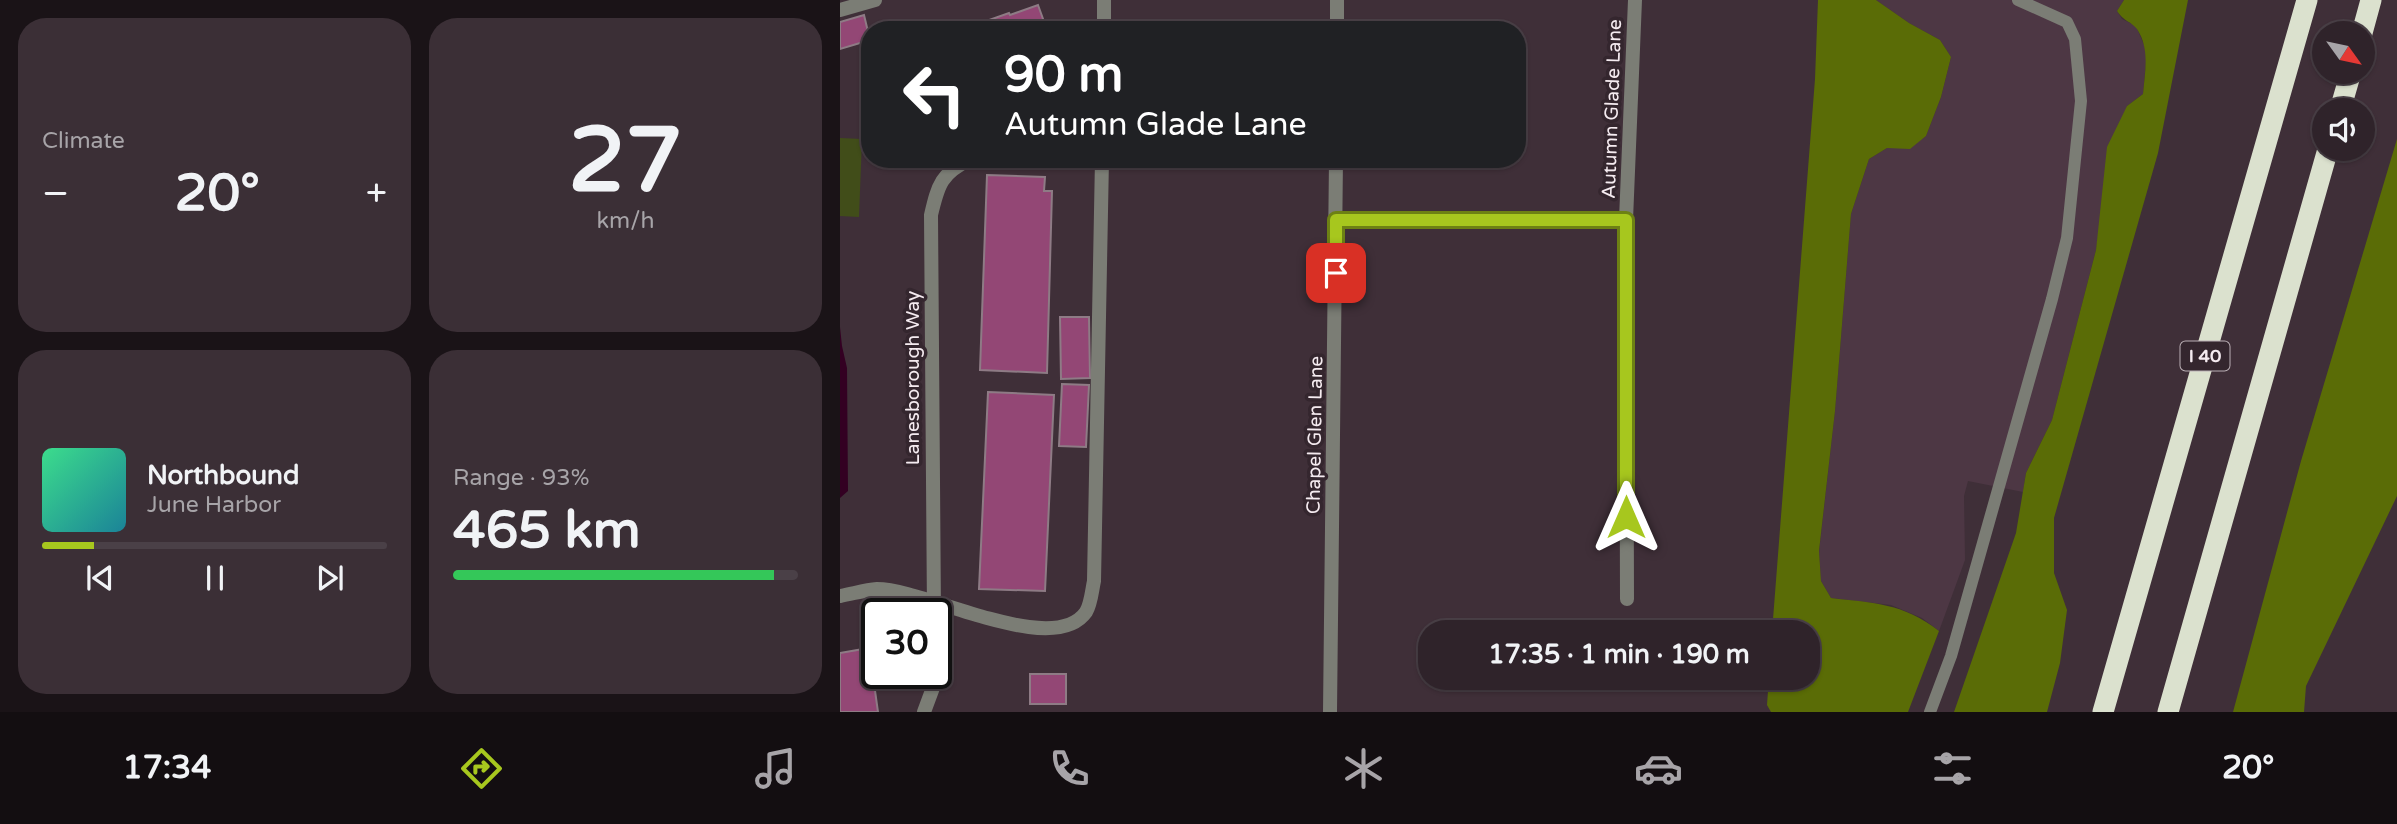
<!DOCTYPE html>
<html lang="en">
<head>
<meta charset="utf-8">
<style>
  :root { --surface:#2f232a; --page:#3b2f36; --text:#f1f3f6; --muted:#a7a4a8; --line:#4a4047; --accent:#a7c71e }
  body { margin:0; font-family:"Varela Round",sans-serif; background:var(--page); color:var(--text); height:100vh; display:flex; flex-direction:column; font-size:26px; white-space:nowrap }
  * { box-sizing:border-box; margin:0 }
  p { font-size:23px; color:var(--muted) }
  .icon { flex:none; width:38px; height:38px; fill:none; stroke:currentColor; stroke-width:2; stroke-linecap:round; stroke-linejoin:round }
  .map { position:relative; flex:1; overflow:hidden }
  .drawer { display:flex; flex-direction:column; gap:18px; padding:18px; background:#1a1317; width:840px }
  .drawer>* { flex:none }
  .top-card { position:absolute; left:21px; top:21px; width:665px; height:147px; border-radius:28px; box-shadow:0 2px 5px #0004,0 0 0 2px var(--line); background:#202124; color:#fff; overflow:hidden }
  .needle { width:46px; rotate:123deg }
  .tools { position:absolute; left:1472px; top:21px; display:grid; gap:14px }
  .tools a { display:grid; place-items:center; width:63px; height:63px; border-radius:50%; background:var(--surface); box-shadow:0 2px 5px #0004,0 0 0 2px var(--line); font-size:35px }
  .speed { position:absolute; left:21px; top:598px; display:flex; gap:14px; font-size:35px; font-weight:700; text-align:center }
  .speed>* { display:grid; place-content:center; width:91px; height:91px; border-radius:50%; background:var(--surface); box-shadow:0 2px 5px #0004,0 0 0 2px var(--line); line-height:1 }
  .speed .limit { border:4px solid #111; border-radius:10px; background:#fff; color:#111 }
  .pin { position:absolute; display:grid; place-items:center; width:60px; height:60px; color:#fff; margin:-30px; border-radius:14px; box-shadow:0 4px 10px #0006 }
  .me { position:absolute; width:77px; margin:-38px; rotate:0deg; stroke-linejoin:round; filter:drop-shadow(0 0 5px #0008) }
  .turn { display:flex; align-items:center; gap:24px; height:147px; padding:0 28px; font-size:32px }
  .turn .icon { width:91px; height:91px; stroke-width:2.5 }
  .turn b { display:block; font-size:49px; line-height:60px }
  .big { font-size:52px; font-weight:700; line-height:1.1 }
  .drawer .widget { flex:1; display:flex; flex-direction:column; justify-content:center; gap:10px; min-width:0; padding:0 24px; border-radius:28px; background:var(--page) }
  .drawer .dial { align-items:center; gap:0 }
  .dial b { font-size:91px; line-height:1 }
  .song { display:flex; align-items:center; gap:21px }
  .cover { width:84px; height:84px; border-radius:10px; background:linear-gradient(135deg,hsl(150 70% 55%),hsl(190 70% 35%)) }
  .played { height:7px; border-radius:4px; background:linear-gradient(90deg,var(--accent) 15%,var(--line) 15%) }
  .keys { display:flex; justify-content:space-around; direction:ltr }
  .heat { display:flex; justify-content:space-between; align-items:center; font-size:38px; direction:ltr }
  .charge { height:10px; border-radius:5px; background:linear-gradient(90deg,#34c759 93%,var(--line) 0) }
  .drawer .tiles { flex:1; display:grid; gap:18px; grid-template-columns:repeat(2,1fr) }
  .trip { position:absolute; left:578px; top:620px; width:402px; height:70px; border-radius:28px; background:var(--surface); box-shadow:0 2px 5px #0004,0 0 0 2px var(--line); font-weight:700; line-height:70px; text-align:center }
  .tabs { display:flex; height:112px; justify-content:space-around; align-items:center; background:#130e11; color:var(--muted) }
  .tabs .icon { width:49px; height:49px }
  .tabs .selected { color:var(--accent) }
  .tabs b { font-size:32px; color:var(--text) }
  main { display:flex; flex:1; min-height:0 }
  .map>svg:first-child { display:block }
  .built { fill:#4d3744 }
  .green { fill:#414d19 }
  .forest { fill:#5a6c06 }
  .water { fill:#302 }
  .building { fill:#934775; stroke:#8e7b85; stroke-width:2 }
  .lines { fill:none; stroke-linecap:round; stroke-linejoin:round }
  .service { stroke:#7b7d75; stroke-width:12 }
  .minor { stroke:#7b7d75; stroke-width:14 }
  .motorway { stroke:#dbe1ce; stroke-width:21 }
  .route-casing { stroke:#6d8114; stroke-width:18 }
  .route { stroke:#a7c71e; stroke-width:12 }
  .labels { text-anchor:middle; dominant-baseline:central; stroke-width:7; stroke-linejoin:round; paint-order:stroke }
  .shield { fill:#34262e; stroke:#bbb0b6; stroke-width:2 }
  .shield-label { font-size:18px; font-weight:bold; fill:#f5ebf0 }
  .street-label { font-size:19px; fill:#f5ebf0; stroke:#34262e }
</style>
</head>
<body>
<main>
<section class="drawer">
<div class="tiles">
<div class="widget"><p>Climate</p>
<div class="heat"><a>−</a><b class="big">20°</b><a>+</a></div>
</div>
<div class="widget dial"><b>27</b><p>km/h</p></div>
<div class="widget">
<div class="song"><i class="cover"></i><div><b>Northbound</b><p>June Harbor</p></div></div>
<div class="played"></div>
<div class="keys"><svg class="icon" aria-label="previous" viewBox="0 0 24 24"><path d="M18 5L8 12l10 7zM5 5v14"/></svg><svg class="icon" aria-label="pause" viewBox="0 0 24 24"><path d="M8 5v14M16 5v14"/></svg><svg class="icon" aria-label="next" viewBox="0 0 24 24"><path d="M6 5l10 7-10 7zM19 5v14"/></svg></div>
</div>
<div class="widget"><p>Range · 93%</p><b class="big">465 km</b><div class="charge"></div></div>
</div>
</section>
<div class="map">
<svg width="1557" height="712" viewBox="0 0 1557 712">
  <rect width="100%" height="100%" fill="#3f2f38"/>
  <!-- built -->
  <path class="built" d="M 1036,0 L 1284,0 L 1277,11 L 1282,19 L 1296,26 L 1307,52 L 1303,94 L 1287,106 L 1260,224 L 1256,250 L 1212,420 L 1186,473 L 1183,492 L 1128,481 L 1124,496 L 1125,560 L 1099,631 L 1082,618 L 1051,605 L 991,598 L 981,581 L 979,552 L 995,411 L 1011,214 L 1029,159 L 1047,148 L 1070,148 L 1086,136 L 1101,97 L 1111,57 L 1100,40 L 1069,23 Z"/>
  <!-- green -->
  <path class="green" d="M 0,138 L 22,139 L 19,217 L 0,216 Z"/>
  <!-- forest -->
  <g class="forest">
    <path d="M 978,0 L 1036,0 L 1069,23 L 1100,40 L 1111,57 L 1101,97 L 1086,136 L 1070,149 L 1047,148 L 1029,159 L 1011,214 L 995,411 L 979,551 L 981,581 L 991,598 C 1034,603 1063,603 1099,631 L 1068,712 L 931,712 L 927,705 L 929,677 L 968,677 L 968,632 L 932,632 L 975,79 Z"/>
    <path d="M 1284,0 L 1348,0 L 1318,153 L 1214,518 L 1214,573 L 1227,610 L 1220,663 L 1207,712 L 1114,712 L 1176,533 L 1186,473 L 1212,420 L 1256,250 L 1267,147 L 1287,106 L 1303,94 C 1305,71 1310,49 1297,29 C 1292,22 1283,21 1277,11 Z"/>
    <path d="M 1557,139 L 1557,496 L 1466,686 L 1464,712 L 1393,712 L 1461,461 Z"/>
  </g>
  <!-- water -->
  <path class="water" d="M 0,327 L 2,346 L 7,368 L 8,491 L 0,498 Z"/>
  <!-- building -->
  <g class="building">
    <path d="M 198,5 L 207,30 L 121,30 L 169,13 L 170,15 Z"/>
    <path d="M 24,15 L 30,40 L 0,49 L 0,22 Z"/>
    <path d="M 147,175 L 205,177 L 204,191 L 212,191 L 207,373 L 140,370 Z"/>
    <path d="M 220,317 L 249,317 L 250,378 L 221,379 Z"/>
    <path d="M 222,384 L 249,385 L 246,447 L 219,446 Z"/>
    <path d="M 148,392 L 214,395 L 205,591 L 139,589 Z"/>
    <path d="M 29,648 L 38,712 L 0,712 L 0,653 Z"/>
    <rect x="190" y="674" width="36" height="30"/>
  </g>
  <g class="lines">
    <!-- service -->
    <path class="service" d="M 1090,712 L 1111,656 L 1212,299 L 1227,238 L 1241,101 L 1235,39 L 1227,22 L 1178,0"/>
    <!-- minor -->
    <g class="minor">
      <path d="M 0,10 L 35,0"/>
      <path d="M 264,30 L 264,0"/>
      <path d="M 497,30 L 497,0"/>
      <path d="M 496,220 L 786,220"/>
      <path d="M 0,596 C 12,594 25,590 37,589 C 86,589 213,659 246,612 C 251,604 252,590 254,581 L 262,159"/>
      <path d="M 787,599 L 786,220 L 795,0"/>
      <path d="M 94,614 L 91,215 C 98,185 101,173 131,159"/>
      <path d="M 84,712 L 94,685 L 94,674"/>
      <path d="M 490,712 L 496,159"/>
    </g>
    <!-- motorway -->
    <g class="motorway">
      <path d="M 1522,33 L 1531,0"/>
      <path d="M 1500,110 L 1511,72"/>
      <path d="M 1263,712 L 1467,0"/>
      <path d="M 1328,712 L 1488,149"/>
    </g>
  </g>
  <g class="lines">
    <!-- route casing -->
    <g class="route-casing">
      <path id="route" d="M 496,273 L 496,220 L 786,220 L 786,517"/>
    </g>
    <!-- route -->
    <use href="#route" class="route"/>
  </g>
  <g class="labels">
    <!-- shield labels -->
    <rect class="shield" x="1340.5" y="341.5" width="49" height="29" rx="5"/>
    <g class="shield-label">
      <text x="1365" y="356">I 40</text>
    </g>
    <!-- street labels -->
    <g class="street-label">
      <text transform="translate(772 109) rotate(-88)">Autumn Glade Lane</text>
      <text transform="translate(73 378) rotate(-90)">Lanesborough Way</text>
      <text transform="translate(475 435) rotate(-89)">Chapel Glen Lane</text>
    </g>
  </g>
</svg>
<div class="tools">
<a><svg class="needle" viewBox="-14 -14 28 28"><path d="M0-13l5 13h-10z" fill="#e53935"/><path d="M0 13l5-13h-10z" fill="#a7a4a8"/></svg></a>
<a><svg class="icon" aria-label="sound" viewBox="0 0 24 24"><path d="M4 9h4l5-4v14l-5-4H4zM17 9q2 3 0 6"/></svg></a>
</div>
<div class="speed"><div class="limit">30</div></div>
<div class="pin" style="left:496px;top:273px;background:#d93025"><svg class="icon" aria-label="arrive" viewBox="0 0 24 24"><path d="M6 21V4h12l-3 4 3 4H6"/></svg></div>
<svg class="me" style="left:786px;top:517px" viewBox="-20 -20 40 40"><path d="M0-17L14 15 0 8-14 15z" fill="#a7c71e" stroke="#fff" stroke-width="4"/></svg>
<div class="trip">17:35 · 1 min · 190 m</div>
<div class="top-card">
<div class="turn"><svg class="icon" aria-label="left" viewBox="0 0 24 24"><path d="M17 20v-9H6M10 6l-5 5 5 5"/></svg><div><b>90 m</b>Autumn Glade Lane</div></div>
</div>
</div>
</main>
<nav class="tabs">
<b>17:34</b>
<svg class="icon selected" aria-label="directions" viewBox="0 0 24 24"><path d="M12 3l9 9-9 9-9-9zM9 14v-3h6M13 9l2 2-2 2"/></svg>
<svg class="icon" aria-label="music" viewBox="0 0 24 24"><path d="M9 18V5l10-2v13"/><circle cx="6" cy="18" r="3"/><circle cx="16" cy="16" r="3"/></svg>
<svg class="icon" aria-label="phone" viewBox="0 0 24 24"><path d="M5 4h4l2 5-3 2q2 4 5 5l2-3 5 2v4C11 20 4 13 5 4z"/></svg>
<svg class="icon" aria-label="climate" viewBox="0 0 24 24"><path d="M12 3v18M4 7l16 10M4 17L20 7"/></svg>
<svg class="icon" aria-label="car" viewBox="0 0 24 24"><path d="M5 17H2v-5l4-1 3-4h7l3 4 3 1v5h-3M9 17h6M6 11h13"/><circle cx="7" cy="17" r="2"/><circle cx="17" cy="17" r="2"/></svg>
<svg class="icon" aria-label="filters" viewBox="0 0 24 24"><path d="M4 7h16M4 17h16"/><circle cx="9" cy="7" r="2"/><circle cx="15" cy="17" r="2"/></svg>
<b>20°</b>
</nav>
</body>
</html>
